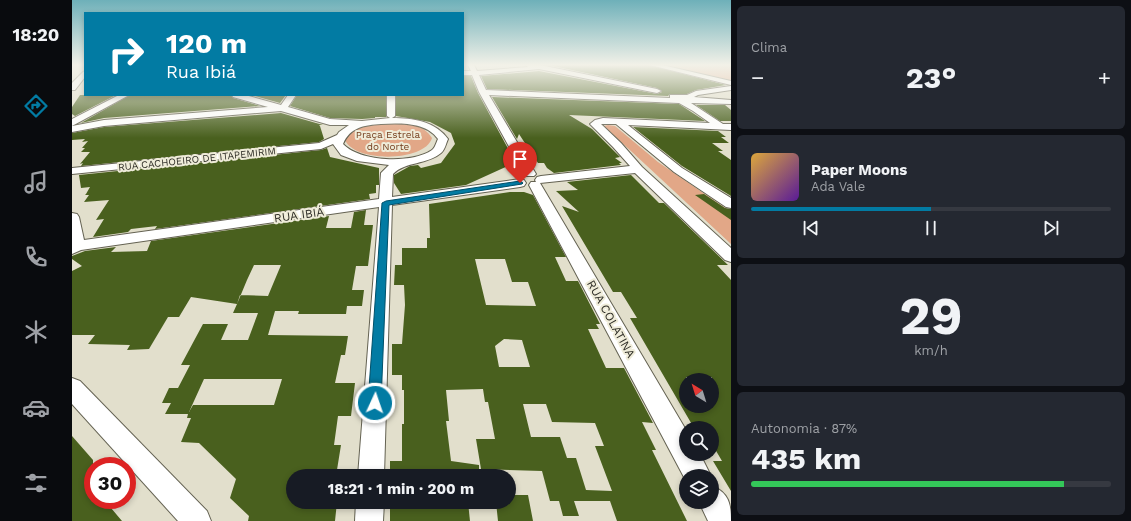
<!DOCTYPE html>
<html lang="pt">
<head>
<meta charset="utf-8">
<style>
  :root { --surface:#171b24; --page:#242831; --text:#f1f3f6; --muted:#9ea1a6; --line:#363941; --accent:#027ba3 }
  body { margin:0; font-family:"Work Sans",sans-serif; background:var(--page); color:var(--text); height:100vh; display:flex; flex-direction:column; font-size:15px; white-space:nowrap }
  * { box-sizing:border-box; margin:0 }
  p { font-size:13px; color:var(--muted) }
  .icon { flex:none; width:22px; height:22px; fill:none; stroke:currentColor; stroke-width:2; stroke-linecap:round; stroke-linejoin:round }
  .map { position:relative; flex:1; overflow:hidden }
  .panel { display:flex; flex-direction:column; gap:6px; padding:6px; background:#0d0f14; width:400px }
  .panel>* { flex:none }
  .hud { position:absolute; left:12px; top:12px; width:380px; height:84px; border-radius:0px; box-shadow:0 2px 6px #0003; background:#027ba3; color:#fff; overflow:hidden }
  .needle { width:26px; rotate:322deg }
  .buttons { position:absolute; left:607px; top:373px; display:grid; gap:8px }
  .buttons a { display:grid; place-items:center; width:40px; height:40px; border-radius:50%; background:var(--surface); box-shadow:0 2px 6px #0003; font-size:20px }
  .speed { position:absolute; left:12px; top:457px; display:flex; gap:8px; font-size:20px; font-weight:700; text-align:center }
  .speed>* { display:grid; place-content:center; width:52px; height:52px; border-radius:50%; background:var(--surface); box-shadow:0 2px 6px #0003; line-height:1 }
  .speed .limit { border:6px solid #d22; background:#fff; color:#111 }
  .pin { position:absolute; display:grid; place-items:center; width:34px; height:34px; color:#fff; margin:-41px -17px; border-radius:50% 50% 50% 0; rotate:-45deg; box-shadow:0 0 4px #0007 }
  .pin .icon { rotate:45deg }
  .me { position:absolute; width:44px; margin:-22px; rotate:3deg; stroke-linejoin:round; filter:drop-shadow(0 0 3px #0008) }
  .turn { display:flex; align-items:center; gap:14px; height:84px; padding:0 16px; font-size:18px }
  .turn .icon { width:52px; height:52px; stroke-width:2.5 }
  .turn b { display:block; font-size:28px; line-height:34px }
  .big { font-size:30px; font-weight:700; line-height:1.1 }
  .panel .widget { flex:1; display:flex; flex-direction:column; justify-content:center; gap:6px; min-width:0; padding:0 14px; border-radius:6px; background:var(--page) }
  .panel .dial { align-items:center; gap:0 }
  .dial b { font-size:52px; line-height:1 }
  .song { display:flex; align-items:center; gap:12px }
  .cover { width:48px; height:48px; border-radius:6px; background:linear-gradient(135deg,hsl(40 70% 55%),hsl(270 70% 35%)) }
  .played { height:4px; border-radius:2px; background:linear-gradient(90deg,var(--accent) 50%,var(--line) 50%) }
  .keys { display:flex; justify-content:space-around; direction:ltr }
  .heat { display:flex; justify-content:space-between; align-items:center; font-size:22px; direction:ltr }
  .charge { height:6px; border-radius:3px; background:linear-gradient(90deg,#34c759 87%,var(--line) 0) }
  .trip { position:absolute; left:214px; top:469px; width:230px; height:40px; border-radius:20px; background:var(--surface); box-shadow:0 2px 6px #0003; font-weight:700; line-height:40px; text-align:center }
  main { display:flex; flex:1; min-height:0 }
  .tab-bar { display:flex; flex-direction:column; width:72px; justify-content:space-around; align-items:center; background:#090b0e; color:var(--muted) }
  .tab-bar .icon { width:28px; height:28px }
  .tab-bar .current { color:var(--accent) }
  .tab-bar b { font-size:18px; color:var(--text) }
  .map>svg:first-child { display:block }
  .green { fill:#e2a787 }
  .building { fill:#49601e; fill-rule:evenodd }
  .lines { fill:none; stroke-linecap:round; stroke-linejoin:round }
  .minor-casing { stroke:#646252; stroke-width:2 }
  .minor { fill:#fff; fill-rule:evenodd }
  .route { fill:#027ba3; stroke:#01506a }
  .labels { text-anchor:middle; dominant-baseline:central; stroke-width:4; stroke-linejoin:round; paint-order:stroke }
  .far-park-label { font-size:10px; fill:#753e1d; stroke:#efecd9 }
  .far-street-label { font-size:10px; fill:#2f2e27; stroke:#efecd9 }
  .street-label { font-size:12px; fill:#2f2e27; stroke:#efecd9 }
</style>
</head>
<body>
<main>
<nav class="tab-bar">
<b>18:20</b>
<svg class="icon current" aria-label="directions" viewBox="0 0 24 24"><path d="M12 3l9 9-9 9-9-9zM9 14v-3h6M13 9l2 2-2 2"/></svg>
<svg class="icon" aria-label="music" viewBox="0 0 24 24"><path d="M9 18V5l10-2v13"/><circle cx="6" cy="18" r="3"/><circle cx="16" cy="16" r="3"/></svg>
<svg class="icon" aria-label="phone" viewBox="0 0 24 24"><path d="M5 4h4l2 5-3 2q2 4 5 5l2-3 5 2v4C11 20 4 13 5 4z"/></svg>
<svg class="icon" aria-label="climate" viewBox="0 0 24 24"><path d="M12 3v18M4 7l16 10M4 17L20 7"/></svg>
<svg class="icon" aria-label="car" viewBox="0 0 24 24"><path d="M5 17H2v-5l4-1 3-4h7l3 4 3 1v5h-3M9 17h6M6 11h13"/><circle cx="7" cy="17" r="2"/><circle cx="17" cy="17" r="2"/></svg>
<svg class="icon" aria-label="filters" viewBox="0 0 24 24"><path d="M4 7h16M4 17h16"/><circle cx="9" cy="7" r="2"/><circle cx="15" cy="17" r="2"/></svg>
</nav>
<div class="map">
<svg width="659" height="521" viewBox="0 0 659 521">
  <rect width="100%" height="100%" fill="#e2dfcc"/>
  <!-- green -->
  <g class="green">
    <path d="M 589,65 L 659,65 L 659,81 Z"/>
    <path d="M 303,123 C 321,123 349,119 360,138 C 353,162 283,163 273,140 C 278,128 291,126 303,123 Z"/>
    <path d="M 536,125 L 543,126 L 586,162 L 659,212 L 659,244 L 532,126 Z"/>
  </g>
  <!-- building -->
  <g class="building">
    <path d="M 476,65 L 577,65 L 654,85 L 624,90 L 615,94 L 598,94 L 596,96 L 415,89 L 409,76 L 467,71 L 585,94 L 590,92 L 585,88 Z"/>
    <path d="M 391,76 L 399,76 L 406,93 L 440,156 L 438,165 L 394,185 L 329,194 L 322,183 L 322,175 L 338,166 L 346,165 L 349,168 L 369,163 L 383,144 L 379,133 L 358,122 L 324,116 L 324,95 L 391,95 Z"/>
    <path d="M 8,95 L 44,95 L 3,116 L 0,114 L 0,107 Z"/>
    <path d="M 58,95 L 159,95 L 161,98 L 188,106 L 32,118 L 9,123 Z"/>
    <path d="M 179,95 L 214,95 L 208,103 Z"/>
    <path d="M 225,95 L 314,95 L 314,117 L 303,117 L 303,118 L 290,119 L 258,118 L 218,106 Z"/>
    <path d="M 420,97 L 607,104 L 633,121 L 497,115 L 520,129 L 548,157 L 543,158 L 550,163 L 547,163 L 549,165 L 482,173 L 475,168 L 472,163 L 466,163 L 447,134 L 445,139 Z"/>
    <path d="M 624,105 L 653,105 L 659,110 L 659,121 L 648,121 Z"/>
    <path d="M 209,113 L 251,125 L 247,125 L 248,126 L 252,139 L 247,142 L 9,166 L 11,163 L 8,164 L 18,152 L 9,152 L 13,148 L 10,148 L 16,141 L 10,142 L 13,139 L 0,140 L 0,133 L 32,127 Z"/>
    <path d="M 561,127 L 646,131 L 654,137 L 649,137 L 657,143 L 640,143 L 651,151 L 646,151 L 659,160 L 659,196 L 610,166 Z"/>
    <path d="M 255,148 L 258,157 L 307,168 L 307,185 L 304,185 L 304,193 L 297,194 L 298,199 L 83,229 L 85,226 L 59,229 L 56,232 L 21,237 L 32,219 L 24,220 L 37,200 L 12,202 L 17,195 L 13,195 L 14,194 L 18,187 L 9,188 L 7,175 L 249,150 Z"/>
    <path d="M 559,175 L 587,203 L 592,203 L 656,265 L 645,265 L 659,280 L 659,491 L 641,461 L 650,461 L 640,444 L 640,428 L 622,428 L 558,318 L 565,318 L 549,292 L 541,292 L 490,206 L 507,212 L 484,191 L 506,190 L 495,182 ZM 614,377 L 640,377 L 640,406 L 614,406 Z"/>
    <path d="M 438,192 L 452,192 L 461,195 L 494,257 L 483,257 L 494,281 L 506,281 L 528,324 L 524,324 L 527,329 L 516,329 L 534,368 L 552,368 L 581,423 L 570,422 L 584,450 L 580,450 L 615,521 L 545,521 L 538,501 L 502,501 L 507,516 L 491,516 L 487,501 L 478,501 L 470,471 L 409,469 L 404,439 L 423,439 L 416,402 L 413,402 L 411,389 L 374,390 L 377,421 L 374,421 L 379,461 L 407,465 L 407,476 L 318,476 L 318,461 L 330,461 L 330,424 L 332,424 L 332,390 L 330,390 L 330,375 L 320,375 L 320,344 L 330,344 L 333,305 L 332,285 L 322,285 L 323,265 L 330,265 L 330,248 L 355,248 L 355,238 L 358,238 L 357,204 ZM 403,259 L 433,259 L 440,282 L 456,282 L 464,306 L 414,305 ZM 432,339 L 450,340 L 458,367 L 427,367 L 423,346 ZM 451,404 L 474,404 L 480,422 L 523,423 L 532,446 L 523,446 L 540,491 L 514,490 L 504,458 L 495,458 L 488,437 L 459,437 Z"/>
    <path d="M 632,194 L 653,208 L 659,209 L 659,220 L 623,195 Z"/>
    <path d="M 294,210 L 292,225 L 301,225 L 296,266 L 284,266 L 280,290 L 292,290 L 290,306 L 275,306 L 274,314 L 226,314 L 227,311 L 203,311 L 196,335 L 276,336 L 273,355 L 269,355 L 263,383 L 283,383 L 279,416 L 266,416 L 262,445 L 269,445 L 264,476 L 221,476 L 221,502 L 265,502 L 263,521 L 176,521 L 177,516 L 158,498 L 164,479 L 127,443 L 109,442 L 119,418 L 115,418 L 116,414 L 93,414 L 99,403 L 90,403 L 97,388 L 106,388 L 118,365 L 109,365 L 131,324 L 156,324 L 149,340 L 176,340 L 186,313 L 161,313 L 165,304 L 119,297 L 107,317 L 96,317 L 77,349 L 55,350 L 58,345 L 16,344 L 23,335 L 0,335 L 0,271 L 10,266 L 0,259 L 0,256 L 13,251 L 44,247 L 39,252 L 75,251 L 79,241 L 257,216 L 254,228 L 279,228 L 282,212 ZM 182,265 L 209,265 L 196,296 L 168,295 L 165,304 L 175,280 ZM 132,379 L 210,379 L 202,405 L 121,405 L 117,412 Z"/>
    <path d="M 0,436 L 21,460 L 21,500 L 48,500 L 39,508 L 50,521 L 0,521 Z"/>
    <path d="M 437,495 L 456,495 L 461,521 L 426,521 L 424,502 L 437,502 Z"/>
    <path d="M 318,502 L 396,502 L 398,521 L 318,521 Z"/>
  </g>
  <g class="lines">
    <!-- minor casing -->
    <g class="minor-casing">
      <g id="minor">
        <path d="M 396,65 L 402,65 L 405,71 L 456,67 L 454,65 L 468,65 L 585,89 L 589,91 L 585,93 L 467,69 L 407,75 L 414,90 L 598,98 L 598,95 L 615,95 L 624,91 L 659,86 L 659,90 L 626,95 L 622,97 L 659,100 L 659,104 L 619,103 L 651,124 L 659,124 L 659,130 L 556,125 L 610,168 L 659,198 L 659,208 L 654,207 L 602,172 L 544,124 L 529,124 L 549,143 L 570,167 L 659,248 L 659,262 L 653,260 L 563,173 L 468,183 L 614,430 L 614,454 L 628,454 L 639,476 L 614,476 L 614,481 L 457,185 L 459,182 L 464,182 L 463,180 L 465,177 L 469,176 L 558,166 L 541,147 L 518,124 L 523,120 L 531,118 L 638,123 L 621,111 L 607,103 L 417,95 L 464,174 L 462,176 L 454,176 L 452,174 L 407,92 L 400,75 L 391,75 L 391,71 L 399,71 Z"/>
        <path d="M 578,65 L 590,65 L 659,81 L 659,85 Z"/>
        <path d="M 13,71 L 13,77 L 3,90 L 0,90 L 0,83 L 11,72 Z"/>
        <path d="M 47,95 L 57,95 L 0,126 L 0,119 Z"/>
        <path d="M 160,95 L 173,95 L 209,105 L 216,95 L 224,95 L 216,107 L 258,119 L 290,121 L 318,118 L 315,116 L 315,95 L 323,95 L 323,116 L 320,118 C 341,118 363,121 376,139 C 374,143 373,150 369,153 C 355,165 334,161 321,174 L 320,197 L 448,179 L 452,180 L 454,183 L 452,186 L 448,187 L 320,205 L 312,476 L 286,476 L 307,207 L 9,250 L 0,254 L 0,213 L 5,214 L 7,217 L 12,240 L 307,199 L 309,173 L 317,165 L 285,161 L 269,155 L 261,144 L 249,149 L 0,174 L 0,168 L 247,143 L 265,135 L 267,132 L 277,125 L 258,125 L 209,111 L 32,126 L 0,132 L 0,126 L 32,120 L 196,107 L 161,97 ZM 309,124 C 328,123 354,122 366,139 C 364,143 363,148 360,150 C 340,164 288,162 271,144 C 278,127 293,125 309,124 Z"/>
        <path d="M 0,378 L 8,381 L 135,511 L 139,521 L 106,521 L 0,404 Z"/>
        <path d="M 640,486 C 657,493 659,504 659,521 L 636,521 L 627,502 L 640,502 Z"/>
        <path d="M 284,502 L 312,502 L 311,521 L 283,521 Z"/>
      </g>
    </g>
    <!-- minor -->
    <use href="#minor" class="minor"/>
  </g>
  <!-- sky -->
  <linearGradient id="sky" x2="0" y2="1"><stop stop-color="#6eb0b9"/><stop offset="0.47" stop-color="#f2f1e8"/><stop offset="1" stop-color="#f2f1e8" stop-opacity="0"/></linearGradient>
  <rect width="659" height="138" fill="url(#sky)"/>
  <!-- route -->
  <path class="route" d="M 448,181 L 451,183 L 450,184 L 317,205 L 309,403 L 307,407 L 303,409 L 298,407 L 296,403 L 310,203 L 314,201 Z"/>
  <g class="labels">
    <!-- far-park labels -->
    <g class="far-park-label">
      <text x="316" y="134">Praça Estrela<tspan x="316" dy="12">do Norte</tspan></text>
    </g>
    <!-- far-street labels -->
    <g class="far-street-label">
      <text transform="translate(125 159) rotate(-6)">RUA CACHOEIRO DE ITAPEMIRIM</text>
    </g>
    <!-- street labels -->
    <g class="street-label">
      <text transform="translate(227 215) rotate(-8)">RUA IBIÁ</text>
      <text transform="translate(539 319) rotate(61)">RUA COLATINA</text>
    </g>
  </g>
</svg>
<div class="buttons">
<a><svg class="needle" viewBox="-14 -14 28 28"><path d="M0-13l5 13h-10z" fill="#e53935"/><path d="M0 13l5-13h-10z" fill="#9ea1a6"/></svg></a>
<a><svg class="icon" aria-label="search" viewBox="0 0 24 24"><circle cx="10" cy="10" r="6"/><path d="M15 15l6 6"/></svg></a>
<a><svg class="icon" aria-label="layers" viewBox="0 0 24 24"><path d="M12 4l9 5-9 5-9-5zM3 14l9 5 9-5"/></svg></a>
</div>
<div class="speed"><div class="limit">30</div></div>
<div class="pin" style="left:448px;top:183px;background:#d93025"><svg class="icon" aria-label="arrive" viewBox="0 0 24 24"><path d="M6 21V4h12l-3 4 3 4H6"/></svg></div>
<svg class="me" style="left:303px;top:403px" viewBox="-20 -20 40 40"><circle r="17" fill="#027ba3" stroke="#fff" stroke-width="3"/><path d="M0-11L8 9 0 5-8 9z" fill="#fff"/></svg>
<div class="trip">18:21 · 1 min · 200 m</div>
<div class="hud">
<div class="turn"><svg class="icon" aria-label="right" viewBox="0 0 24 24"><path d="M7 20v-9h11M14 6l5 5-5 5"/></svg><div><b>120 m</b>Rua Ibiá</div></div>
</div>
</div>
<section class="panel">
<div class="widget"><p>Clima</p>
<div class="heat"><a>−</a><b class="big">23°</b><a>+</a></div>
</div>
<div class="widget">
<div class="song"><i class="cover"></i><div><b>Paper Moons</b><p>Ada Vale</p></div></div>
<div class="played"></div>
<div class="keys"><svg class="icon" aria-label="previous" viewBox="0 0 24 24"><path d="M18 5L8 12l10 7zM5 5v14"/></svg><svg class="icon" aria-label="pause" viewBox="0 0 24 24"><path d="M8 5v14M16 5v14"/></svg><svg class="icon" aria-label="next" viewBox="0 0 24 24"><path d="M6 5l10 7-10 7zM19 5v14"/></svg></div>
</div>
<div class="widget dial"><b>29</b><p>km/h</p></div>
<div class="widget"><p>Autonomia · 87%</p><b class="big">435 km</b><div class="charge"></div></div>
</section>
</main>
</body>
</html>
